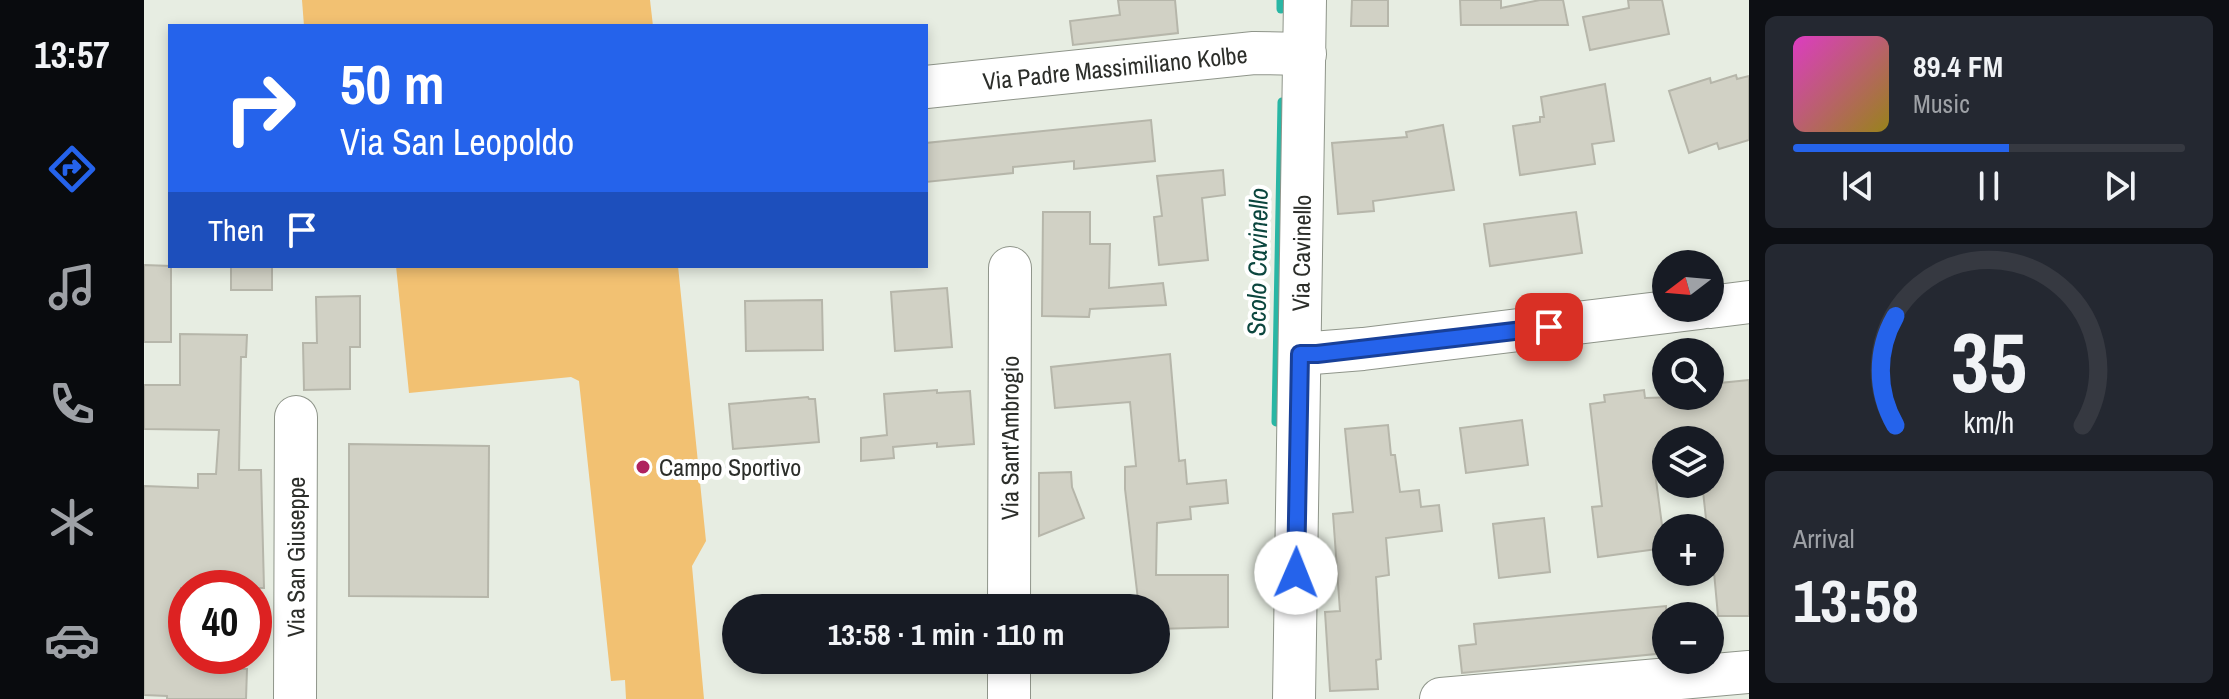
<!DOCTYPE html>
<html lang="en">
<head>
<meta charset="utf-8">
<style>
  :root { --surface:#171b24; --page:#242831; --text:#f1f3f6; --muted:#9ea1a6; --line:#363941; --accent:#2563eb }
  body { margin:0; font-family:"Archivo Narrow",sans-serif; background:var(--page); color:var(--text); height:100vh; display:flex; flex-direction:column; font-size:30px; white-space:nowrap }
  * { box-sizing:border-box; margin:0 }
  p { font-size:26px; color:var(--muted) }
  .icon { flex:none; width:44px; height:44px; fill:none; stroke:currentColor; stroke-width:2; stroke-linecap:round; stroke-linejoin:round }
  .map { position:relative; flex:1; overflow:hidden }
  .panel { display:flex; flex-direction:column; gap:16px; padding:16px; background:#0d0f14; width:480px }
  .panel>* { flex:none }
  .hud { position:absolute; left:24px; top:24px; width:760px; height:244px; border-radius:0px; box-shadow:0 4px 12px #0003; background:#2563eb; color:#fff; overflow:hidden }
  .needle { width:52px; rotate:254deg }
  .controls { position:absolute; left:1508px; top:250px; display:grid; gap:16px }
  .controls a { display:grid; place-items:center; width:72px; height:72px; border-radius:50%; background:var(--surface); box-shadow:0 4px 12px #0003; font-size:40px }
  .speed { position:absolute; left:24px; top:570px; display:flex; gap:16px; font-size:40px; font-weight:700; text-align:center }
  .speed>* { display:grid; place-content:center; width:104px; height:104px; border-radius:50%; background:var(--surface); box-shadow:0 4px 12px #0003; line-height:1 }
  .speed .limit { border:12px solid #d22; background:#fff; color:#111 }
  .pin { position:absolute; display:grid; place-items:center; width:68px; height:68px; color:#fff; margin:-34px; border-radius:16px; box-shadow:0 4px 12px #0006 }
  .me { position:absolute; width:88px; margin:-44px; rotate:1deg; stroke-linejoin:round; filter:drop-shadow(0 0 6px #0008) }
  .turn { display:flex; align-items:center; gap:28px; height:168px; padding:0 40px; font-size:36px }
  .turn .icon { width:104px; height:104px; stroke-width:2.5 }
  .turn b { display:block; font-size:56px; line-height:68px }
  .then { display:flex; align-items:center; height:76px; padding:0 40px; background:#0003; gap:16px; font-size:30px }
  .big { font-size:60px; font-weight:700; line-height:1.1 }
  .panel .tile { flex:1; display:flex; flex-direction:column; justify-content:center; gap:12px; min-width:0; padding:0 28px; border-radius:12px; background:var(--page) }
  .panel .dial { align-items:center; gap:0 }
  .dial svg { height:208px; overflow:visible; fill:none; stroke:var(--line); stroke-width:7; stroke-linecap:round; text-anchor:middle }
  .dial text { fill:var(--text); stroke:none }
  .song { display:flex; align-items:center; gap:24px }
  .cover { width:96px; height:96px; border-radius:12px; background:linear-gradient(135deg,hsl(310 70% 55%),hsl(50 70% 35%)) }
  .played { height:8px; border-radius:4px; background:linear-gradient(90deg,var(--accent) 55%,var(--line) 55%) }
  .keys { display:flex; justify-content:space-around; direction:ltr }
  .trip { position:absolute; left:578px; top:594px; width:448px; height:80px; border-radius:40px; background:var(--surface); box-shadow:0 4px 12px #0003; font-weight:700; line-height:80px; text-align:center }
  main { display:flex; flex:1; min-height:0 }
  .dock { display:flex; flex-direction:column; width:144px; justify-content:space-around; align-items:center; background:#090b0e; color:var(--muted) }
  .dock .icon { width:56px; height:56px }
  .dock .selected { color:var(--accent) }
  .dock b { font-size:36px; color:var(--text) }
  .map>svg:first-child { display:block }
  .green { fill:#f2c172 }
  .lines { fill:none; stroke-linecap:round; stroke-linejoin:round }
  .stream { stroke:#29b6a4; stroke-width:9 }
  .building { fill:#d1d1c5; stroke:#b6b6aa; stroke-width:2 }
  .minor-casing { stroke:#8f958a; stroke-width:44 }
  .minor { stroke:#fff; stroke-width:42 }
  .route-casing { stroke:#184099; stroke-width:20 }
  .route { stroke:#2563eb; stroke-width:14 }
  .poi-dot { fill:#af225e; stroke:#fff; stroke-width:3 }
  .labels { text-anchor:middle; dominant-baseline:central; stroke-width:8; stroke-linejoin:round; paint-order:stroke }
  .street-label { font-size:24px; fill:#2c2e2a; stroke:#fff }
  .poi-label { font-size:24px; fill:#2c2e2a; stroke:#fff; text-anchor:start }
  .water-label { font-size:26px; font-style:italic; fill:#0b463e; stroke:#fff }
</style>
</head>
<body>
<main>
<nav class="dock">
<b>13:57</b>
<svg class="icon selected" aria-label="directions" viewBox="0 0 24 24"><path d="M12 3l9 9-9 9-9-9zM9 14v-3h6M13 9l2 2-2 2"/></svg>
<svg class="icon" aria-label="music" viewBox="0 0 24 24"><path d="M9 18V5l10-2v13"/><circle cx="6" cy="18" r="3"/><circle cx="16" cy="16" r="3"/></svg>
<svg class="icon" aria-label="phone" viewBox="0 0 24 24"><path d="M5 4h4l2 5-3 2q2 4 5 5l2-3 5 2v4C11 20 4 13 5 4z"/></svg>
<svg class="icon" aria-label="climate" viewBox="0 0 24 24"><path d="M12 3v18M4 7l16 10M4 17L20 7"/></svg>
<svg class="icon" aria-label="car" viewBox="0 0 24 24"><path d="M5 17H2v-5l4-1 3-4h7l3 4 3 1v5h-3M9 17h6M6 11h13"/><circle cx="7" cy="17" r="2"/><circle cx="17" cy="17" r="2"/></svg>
</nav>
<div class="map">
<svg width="1605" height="699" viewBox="0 0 1605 699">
  <rect width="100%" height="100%" fill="#e7ede2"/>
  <!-- green -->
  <g class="green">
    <path d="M 158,0 L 506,0 L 509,26 L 160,26 Z"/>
    <path d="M 252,266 L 534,266 L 562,541 L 548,566 L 560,699 L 482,699 L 481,680 L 467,681 L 435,381 L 427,377 L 265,393 Z"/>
  </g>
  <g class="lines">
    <!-- stream -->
    <g class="stream">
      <path d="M 1137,9 L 1137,0"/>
      <path d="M 1132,422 L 1138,102"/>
    </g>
  </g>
  <!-- building -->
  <g class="building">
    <path d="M 974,0 L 1031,0 L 1034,33 L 929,45 L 926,21 L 976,15 Z"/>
    <path d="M 1208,0 L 1244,0 L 1244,26 L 1207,26 Z"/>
    <path d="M 1316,0 L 1357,0 L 1357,8 L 1396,0 L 1419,0 L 1424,25 L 1317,25 Z"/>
    <path d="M 1484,0 L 1518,0 L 1525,34 L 1446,50 L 1439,17 L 1485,8 Z"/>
    <path d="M 1592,75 L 1593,79 L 1605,76 L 1605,140 L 1575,149 L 1573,143 L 1545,153 L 1525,91 L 1566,78 L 1567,83 Z"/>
    <path d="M 1461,84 L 1470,141 L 1448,144 L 1451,164 L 1376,175 L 1369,126 L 1396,122 L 1396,117 L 1400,117 L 1397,97 Z"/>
    <path d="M 1007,120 L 1011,161 L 930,169 L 930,161 L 869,167 L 869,173 L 782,182 L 782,143 Z"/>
    <path d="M 1299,125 L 1310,190 L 1229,201 L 1230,211 L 1194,214 L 1188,143 L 1263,137 L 1262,132 Z"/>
    <path d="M 1079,170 L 1081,195 L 1058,198 L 1064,260 L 1015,265 L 1010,217 L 1018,216 L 1013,176 Z"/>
    <path d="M 899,212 L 946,212 L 946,244 L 966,244 L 965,288 L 1019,283 L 1022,305 L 946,309 L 945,317 L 898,316 Z"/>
    <path d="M 1432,212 L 1438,253 L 1346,266 L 1340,224 Z"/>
    <path d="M 0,265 L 27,266 L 27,342 L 0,342 Z"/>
    <rect x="87" y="266" width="41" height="24"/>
    <path d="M 803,288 L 808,347 L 751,351 L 747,292 Z"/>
    <path d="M 216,296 L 216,347 L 206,347 L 206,389 L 160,390 L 159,343 L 173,343 L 172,297 Z"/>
    <path d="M 678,300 L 679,350 L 602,351 L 601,301 Z"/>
    <path d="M 36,334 L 103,335 L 102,357 L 97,357 L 95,470 L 117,470 L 120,588 L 37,588 L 36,643 L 42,643 L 42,656 L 67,656 L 67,668 L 103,669 L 102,699 L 23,699 L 23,696 L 0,695 L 0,486 L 54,488 L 54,474 L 72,474 L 75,430 L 0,429 L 0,385 L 36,385 Z"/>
    <path d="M 1026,354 L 1035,461 L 1041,460 L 1043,484 L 1082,480 L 1084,503 L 1046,507 L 1047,519 L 1013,523 L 1012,575 L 1084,575 L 1084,627 L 1012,629 L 1012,608 L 995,608 L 981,489 L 981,467 L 992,466 L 986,402 L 911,408 L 907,367 Z"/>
    <path d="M 1605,380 L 1605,616 L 1574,616 L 1566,528 L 1563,528 L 1559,491 L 1566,490 L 1566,440 L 1522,440 L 1522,455 L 1509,457 L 1521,548 L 1454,557 L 1448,507 L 1458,506 L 1446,404 L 1461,402 L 1460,395 L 1500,390 L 1501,398 L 1566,396 L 1566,384 Z"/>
    <path d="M 793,390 L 793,393 L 826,391 L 830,444 L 793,447 L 793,443 L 749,447 L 750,458 L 717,461 L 717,438 L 743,435 L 740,394 Z"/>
    <path d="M 664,397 L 665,399 L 671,399 L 675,442 L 589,449 L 585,404 Z"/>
    <path d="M 1378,420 L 1384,465 L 1322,473 L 1316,428 Z"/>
    <path d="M 1244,425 L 1247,455 L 1251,455 L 1256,492 L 1275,490 L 1277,507 L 1295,505 L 1298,531 L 1242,538 L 1245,575 L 1232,577 L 1237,659 L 1232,660 L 1234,689 L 1186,691 L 1181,612 L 1196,611 L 1189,514 L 1209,512 L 1201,429 Z"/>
    <path d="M 205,444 L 345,446 L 344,597 L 205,596 Z"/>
    <path d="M 927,472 L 928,487 L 940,518 L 895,536 L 895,473 Z"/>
    <path d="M 1400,518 L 1406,572 L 1355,578 L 1349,524 Z"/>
    <path d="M 1522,606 L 1522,653 L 1318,673 L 1315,646 L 1332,644 L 1330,624 Z"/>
  </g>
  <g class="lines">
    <!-- minor casing -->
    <g class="minor-casing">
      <g id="minor">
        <path id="s1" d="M 782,87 L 1110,53 L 1161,54"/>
        <path d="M 1566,307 L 1605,302"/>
        <path d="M 1156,354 L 1219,349 L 1556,308"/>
        <path id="s2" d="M 865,608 L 866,268"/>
        <path id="s3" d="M 151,699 L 152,417"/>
        <path d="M 865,699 L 865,660"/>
        <path id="s4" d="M 1150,699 L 1161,0"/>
        <path d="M 1297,699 L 1605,672"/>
      </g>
    </g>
    <!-- minor -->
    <use href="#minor" class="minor"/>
  </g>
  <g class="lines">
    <!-- route casing -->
    <g class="route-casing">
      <path id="route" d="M 1152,573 L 1156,354 L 1173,354 L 1405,327"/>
    </g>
    <!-- route -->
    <use href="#route" class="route"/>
  </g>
  <!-- markers -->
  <circle class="poi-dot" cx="499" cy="467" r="8"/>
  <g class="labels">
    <!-- street labels -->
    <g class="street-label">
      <text stroke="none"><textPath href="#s1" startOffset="190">Via Padre Massimiliano Kolbe</textPath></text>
      <text stroke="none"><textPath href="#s4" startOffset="446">Via Cavinello</textPath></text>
      <text stroke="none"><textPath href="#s2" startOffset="170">Via Sant'Ambrogio</textPath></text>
      <text stroke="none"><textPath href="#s3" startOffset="142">Via San Giuseppe</textPath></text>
    </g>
    <!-- poi labels -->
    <g class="poi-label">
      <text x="515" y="467">Campo Sportivo</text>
    </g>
    <!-- water labels -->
    <g class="water-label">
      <text transform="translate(1113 262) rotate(-89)">Scolo Cavinello</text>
    </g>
  </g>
</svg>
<div class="controls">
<a><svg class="needle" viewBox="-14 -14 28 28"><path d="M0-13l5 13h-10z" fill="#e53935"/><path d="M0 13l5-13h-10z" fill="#9ea1a6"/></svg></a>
<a><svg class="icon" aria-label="search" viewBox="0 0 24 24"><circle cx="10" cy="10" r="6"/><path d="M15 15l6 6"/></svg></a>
<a><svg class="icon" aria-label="layers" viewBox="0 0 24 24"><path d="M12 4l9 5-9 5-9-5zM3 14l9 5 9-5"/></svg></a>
<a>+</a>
<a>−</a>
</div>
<div class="speed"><div class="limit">40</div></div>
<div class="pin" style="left:1405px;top:327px;background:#d93025"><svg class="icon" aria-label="arrive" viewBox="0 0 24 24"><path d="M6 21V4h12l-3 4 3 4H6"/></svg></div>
<svg class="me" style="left:1152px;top:573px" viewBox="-20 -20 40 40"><circle r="19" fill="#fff"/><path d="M0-13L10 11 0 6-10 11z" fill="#2563eb"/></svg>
<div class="trip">13:58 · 1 min · 110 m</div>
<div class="hud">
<div class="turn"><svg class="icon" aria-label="right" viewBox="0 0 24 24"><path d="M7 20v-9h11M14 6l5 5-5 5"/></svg><div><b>50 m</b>Via San Leopoldo</div></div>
<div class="then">Then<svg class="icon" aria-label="arrive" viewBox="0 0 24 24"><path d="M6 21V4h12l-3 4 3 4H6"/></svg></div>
</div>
</div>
<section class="panel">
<div class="tile">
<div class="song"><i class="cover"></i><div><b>89.4 FM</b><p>Music</p></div></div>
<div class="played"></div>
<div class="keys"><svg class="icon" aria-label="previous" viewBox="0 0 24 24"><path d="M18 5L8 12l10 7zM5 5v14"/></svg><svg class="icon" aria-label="pause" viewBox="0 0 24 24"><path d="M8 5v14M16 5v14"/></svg><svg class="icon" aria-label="next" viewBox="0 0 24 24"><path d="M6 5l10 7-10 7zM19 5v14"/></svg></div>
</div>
<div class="tile dial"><svg viewBox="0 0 100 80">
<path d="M14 69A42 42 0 1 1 86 69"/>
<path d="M14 69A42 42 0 0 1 14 27" stroke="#2563eb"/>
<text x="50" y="56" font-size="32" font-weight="700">35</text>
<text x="50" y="72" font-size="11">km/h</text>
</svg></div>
<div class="tile"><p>Arrival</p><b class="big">13:58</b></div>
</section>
</main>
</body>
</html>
